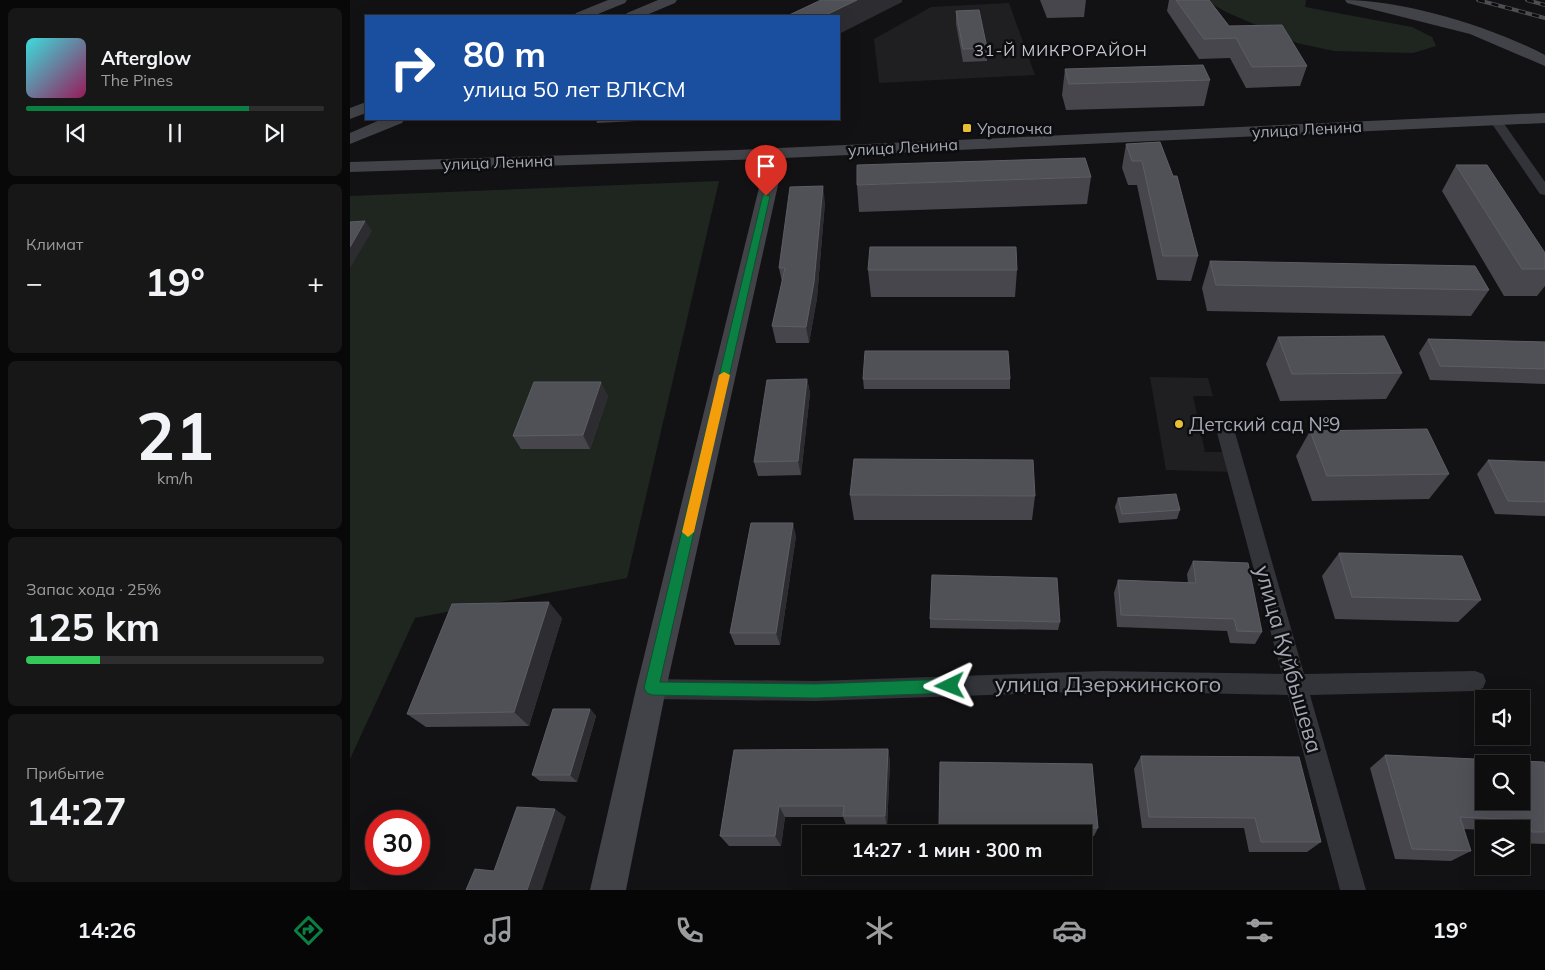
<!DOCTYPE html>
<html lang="ru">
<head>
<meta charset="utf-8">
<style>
  :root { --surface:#0e0e0f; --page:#171718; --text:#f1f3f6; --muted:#9b9c9e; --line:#2e2e2f; --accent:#0b8043 }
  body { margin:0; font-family:Mulish,sans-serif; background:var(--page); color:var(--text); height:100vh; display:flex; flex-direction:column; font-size:19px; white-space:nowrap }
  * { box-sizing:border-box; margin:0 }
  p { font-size:16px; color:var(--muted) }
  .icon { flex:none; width:28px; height:28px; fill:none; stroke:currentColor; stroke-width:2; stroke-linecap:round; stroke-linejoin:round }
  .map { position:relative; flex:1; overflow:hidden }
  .sheet { display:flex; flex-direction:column; gap:8px; padding:8px; background:#080808; width:350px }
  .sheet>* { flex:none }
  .hud { position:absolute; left:15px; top:15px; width:475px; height:105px; border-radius:0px; box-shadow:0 5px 20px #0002,0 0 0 1px var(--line); background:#1a4fa0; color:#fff; overflow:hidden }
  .controls { position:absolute; left:1125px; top:690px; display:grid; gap:10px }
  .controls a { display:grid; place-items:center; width:55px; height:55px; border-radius:0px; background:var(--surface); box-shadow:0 5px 20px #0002,0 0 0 1px var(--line); font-size:25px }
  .speed { position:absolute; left:15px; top:810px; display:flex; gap:10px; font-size:25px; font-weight:700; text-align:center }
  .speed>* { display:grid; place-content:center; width:65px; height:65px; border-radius:50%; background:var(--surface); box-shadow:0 5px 20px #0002,0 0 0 1px var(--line); line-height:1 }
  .speed .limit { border:8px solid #d22; background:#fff; color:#111 }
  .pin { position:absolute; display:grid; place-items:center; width:42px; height:42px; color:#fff; margin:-51px -21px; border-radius:50% 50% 50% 0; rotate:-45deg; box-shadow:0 0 5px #0007 }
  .pin .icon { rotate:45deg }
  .me { position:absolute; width:55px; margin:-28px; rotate:268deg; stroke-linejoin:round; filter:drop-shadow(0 0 4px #0008) }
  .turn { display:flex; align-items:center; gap:18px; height:105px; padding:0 15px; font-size:22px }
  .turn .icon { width:65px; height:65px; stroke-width:2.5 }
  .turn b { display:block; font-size:35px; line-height:42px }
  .big { font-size:38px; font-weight:700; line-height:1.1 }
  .sheet .tile { flex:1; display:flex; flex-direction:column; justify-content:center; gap:8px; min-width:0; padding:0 18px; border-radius:8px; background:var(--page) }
  .sheet .dial { align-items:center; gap:0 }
  .dial b { font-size:65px; line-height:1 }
  .song { display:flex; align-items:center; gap:15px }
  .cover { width:60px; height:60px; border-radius:8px; background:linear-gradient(135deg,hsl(180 70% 55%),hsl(330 70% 35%)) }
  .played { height:5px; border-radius:2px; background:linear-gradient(90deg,var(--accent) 75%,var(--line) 75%) }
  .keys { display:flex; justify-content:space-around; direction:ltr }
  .heat { display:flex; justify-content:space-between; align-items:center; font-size:28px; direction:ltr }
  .charge { height:8px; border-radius:4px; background:linear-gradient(90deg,#34c759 25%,var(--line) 0) }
  .trip { position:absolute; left:452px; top:825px; width:290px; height:50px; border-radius:0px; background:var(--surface); box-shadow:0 5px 20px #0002,0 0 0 1px var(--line); font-weight:700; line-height:50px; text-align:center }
  .tabs { display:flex; height:80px; justify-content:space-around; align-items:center; background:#060606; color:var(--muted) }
  .tabs .icon { width:35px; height:35px }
  .tabs .active { color:var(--accent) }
  .tabs b { font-size:22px; color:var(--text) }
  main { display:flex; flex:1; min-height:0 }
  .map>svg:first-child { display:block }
  .built { fill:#1f1e21 }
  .green { fill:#1f2620 }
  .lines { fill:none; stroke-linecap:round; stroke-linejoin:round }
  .street { fill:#333439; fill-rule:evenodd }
  .secondary { fill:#424348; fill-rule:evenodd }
  .rail-casing { stroke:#4d4e53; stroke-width:4 }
  .rail { stroke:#0d0d0f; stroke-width:2.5; stroke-dasharray:7; stroke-linecap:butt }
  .wall { fill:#46464c }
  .shaded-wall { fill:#2d2d31 }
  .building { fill:#505157; stroke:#5d5e66; fill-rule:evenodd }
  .route { fill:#0b8043; stroke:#07532c }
  .slow { fill:#f59e0b }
  .poi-dot { fill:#e8be36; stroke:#0d0d0f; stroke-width:2 }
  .labels { text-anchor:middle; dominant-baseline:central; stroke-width:5; stroke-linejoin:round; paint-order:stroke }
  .far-neighbourhood-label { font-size:16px; letter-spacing:1px; fill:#c5c7d0; stroke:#0d0d0f }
  .far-poi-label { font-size:16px; fill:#a4a8b4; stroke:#0d0d0f; text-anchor:start }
  .far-street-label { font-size:16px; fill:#a4a8b4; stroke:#0d0d0f }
  .poi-label { font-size:19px; fill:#a4a8b4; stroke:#0d0d0f; text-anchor:start }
  .near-street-label { font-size:22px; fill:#a4a8b4; stroke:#0d0d0f }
</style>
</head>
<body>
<main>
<section class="sheet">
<div class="tile">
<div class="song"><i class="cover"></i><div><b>Afterglow</b><p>The Pines</p></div></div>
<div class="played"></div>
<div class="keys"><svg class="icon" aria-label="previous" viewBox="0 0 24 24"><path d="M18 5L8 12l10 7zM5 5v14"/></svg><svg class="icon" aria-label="pause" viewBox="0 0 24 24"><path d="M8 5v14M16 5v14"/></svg><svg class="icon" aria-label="next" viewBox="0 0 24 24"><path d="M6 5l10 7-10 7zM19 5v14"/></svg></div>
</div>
<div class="tile"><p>Климат</p>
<div class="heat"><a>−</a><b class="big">19°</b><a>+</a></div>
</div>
<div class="tile dial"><b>21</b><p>km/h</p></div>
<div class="tile"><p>Запас хода · 25%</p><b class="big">125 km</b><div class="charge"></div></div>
<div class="tile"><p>Прибытие</p><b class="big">14:27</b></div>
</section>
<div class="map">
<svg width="1195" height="890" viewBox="0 0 1195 890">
  <rect width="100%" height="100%" fill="#121214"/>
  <!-- built -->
  <g class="built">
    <path d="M 659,3 L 685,75 L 529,83 L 524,39 L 581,7 Z"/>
    <path d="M 800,377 L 858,378 L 863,396 L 843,396 L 855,452 L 876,452 L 880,472 L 816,470 Z"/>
  </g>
  <!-- green -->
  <g class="green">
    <path d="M 856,0 L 956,0 L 955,7 L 1062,27 L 1082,37 L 1086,46 L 1063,53 L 984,51 L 947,43 L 876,12 Z"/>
    <path d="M 369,181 L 277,578 L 65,618 L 0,759 L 0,196 Z"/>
  </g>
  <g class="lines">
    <!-- street -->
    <g class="street">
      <path d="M 1146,117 L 1150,118 L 1195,182 L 1195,195 L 1190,194 L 1140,121 Z"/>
      <path d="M 875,422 L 881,424 L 884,429 L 954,674 L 1125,671 L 1133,674 L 1136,681 L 1133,688 L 1125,691 L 960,695 L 1016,890 L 990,890 L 938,695 L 753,691 L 465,701 L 301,699 L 293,696 L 290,689 L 293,682 L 301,679 L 465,681 L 753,671 L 932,674 L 866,429 L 869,424 Z"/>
    </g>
    <!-- secondary -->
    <g class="secondary">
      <path d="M 258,0 L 277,0 L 275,3 L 243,16 L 224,16 L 226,13 Z"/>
      <path d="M 308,0 L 327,0 L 325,3 L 294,16 L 275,16 L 277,13 Z"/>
      <path d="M 995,0 C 1054,0 1142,27 1195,55 L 1195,66 L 1120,34 L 997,3 Z"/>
      <path d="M 16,102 L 16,113 L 0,119 L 0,108 Z"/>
      <path d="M 1195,113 L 1195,123 L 434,158 L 316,689 L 276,890 L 240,890 L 286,689 L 416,159 L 0,172 L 0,162 L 387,150 Z"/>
      <path d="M 32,119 L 55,119 L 52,123 L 0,144 L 0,133 Z"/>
    </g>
    <!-- rail casing -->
    <g class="rail-casing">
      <g id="rail">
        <path d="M 1128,0 L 1195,18"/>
        <path d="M 1177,0 L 1195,5"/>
      </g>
    </g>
    <!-- rail -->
    <use href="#rail" class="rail"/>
  </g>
  <!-- wall -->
  <g class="wall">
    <path d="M 690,0 L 736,0 L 734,17 L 697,18 Z"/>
    <path d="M 819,0 L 859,0 L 879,26 L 957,66 L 950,86 L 896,88 L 880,58 L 849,59 L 817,11 Z"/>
    <path d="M 606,11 L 637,48 L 637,61 L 613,62 L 606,24 Z"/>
    <path d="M 715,69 L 860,80 L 854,106 L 716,110 L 712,95 Z"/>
    <path d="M 246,119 L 306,119 L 306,120 L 247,123 Z"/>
    <path d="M 810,142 L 848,256 L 841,281 L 807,280 L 787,185 L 778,185 L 772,168 L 776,144 Z"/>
    <path d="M 1106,165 L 1195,253 L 1195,286 L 1187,296 L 1154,296 L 1092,191 Z"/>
    <path d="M 741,177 L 737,204 L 509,212 L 507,185 Z"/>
    <path d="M 475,202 L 467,298 L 459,343 L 426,343 L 422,326 L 432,282 L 429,268 Z"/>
    <path d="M 860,261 L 1139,290 L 1121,316 L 857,311 L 852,288 Z"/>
    <path d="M 518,270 L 667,270 L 665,297 L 521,297 Z"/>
    <path d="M 928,337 L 1052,373 L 1036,399 L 930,401 L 916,364 Z"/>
    <path d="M 1078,339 L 1195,342 L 1195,384 L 1080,380 L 1069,353 Z"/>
    <path d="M 457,379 L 460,393 L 451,475 L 408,476 L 404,462 Z"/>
    <path d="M 513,379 L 660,379 L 660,389 L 514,389 Z"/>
    <path d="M 258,396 L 240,449 L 171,449 L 163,436 Z"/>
    <path d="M 960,431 L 1099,474 L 1079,499 L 962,501 L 946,456 Z"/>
    <path d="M 1138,460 L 1195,462 L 1195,516 L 1145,514 L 1127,474 Z"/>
    <path d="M 500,495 L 685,496 L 682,520 L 504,520 Z"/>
    <path d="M 768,498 L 830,510 L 827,519 L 769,523 L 765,507 Z"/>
    <path d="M 446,536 L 430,645 L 385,645 L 380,633 Z"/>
    <path d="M 989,553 L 1131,600 L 1108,622 L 985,619 L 972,576 Z"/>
    <path d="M 843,561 L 912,632 L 905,644 L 880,643 L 877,631 L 767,627 L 764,593 L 768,580 L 838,583 L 837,574 Z"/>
    <path d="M 212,618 L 179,726 L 76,727 L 57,714 Z"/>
    <path d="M 580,619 L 710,622 L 708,630 L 580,628 Z"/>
    <path d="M 240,709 L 246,716 L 227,782 L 190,781 L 182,775 Z"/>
    <path d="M 538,749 L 540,762 L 537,827 L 497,827 L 493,817 L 435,817 L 431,846 L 379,846 L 370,836 Z"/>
    <path d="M 1035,755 L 1195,764 L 1195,844 L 1171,843 L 1171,829 L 1134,829 L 1134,830 L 1113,829 L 1121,851 L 1101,861 L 1045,859 L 1020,768 Z"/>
    <path d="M 791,756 L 971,842 L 957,852 L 899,852 L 894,828 L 792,828 L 784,769 Z"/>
    <path d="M 589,825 L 748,828 L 744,836 L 734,836 L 734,834 L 589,834 Z"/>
  </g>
  <!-- shaded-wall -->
  <g class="shaded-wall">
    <path d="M 507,0 L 552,0 L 552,2 L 489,34 L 489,16 L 474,16 Z"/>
    <path d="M 473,186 L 475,202 L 467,298 L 459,343 L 456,327 Z"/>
    <path d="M 15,221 L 22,231 L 0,268 L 0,247 Z"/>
    <path d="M 457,379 L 460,393 L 451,475 L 448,461 Z"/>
    <path d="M 251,382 L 258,396 L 240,449 L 233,435 Z"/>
    <path d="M 443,523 L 446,536 L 430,645 L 426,633 Z"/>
    <path d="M 199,602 L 212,618 L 179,726 L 164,712 Z"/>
    <path d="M 240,709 L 246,716 L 227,782 L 220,775 Z"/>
    <path d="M 538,749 L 540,762 L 537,827 L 535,816 Z"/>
    <path d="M 429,806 L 435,817 L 431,846 L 425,836 Z"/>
    <path d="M 205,809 L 216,817 L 192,890 L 177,890 Z"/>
  </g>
  <!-- building -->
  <g class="building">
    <path d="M 471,0 L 507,0 L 474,16 L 437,16 Z"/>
    <path d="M 826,0 L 859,0 L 879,26 L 932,25 L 957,66 L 902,67 L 886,38 L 854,39 Z"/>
    <path d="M 629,10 L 637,48 L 613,49 L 606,11 Z"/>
    <path d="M 853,65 L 860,80 L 719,84 L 715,69 Z"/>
    <path d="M 810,142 L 823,176 L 827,176 L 848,256 L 813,256 L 792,161 L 782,161 L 776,144 Z"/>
    <path d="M 735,158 L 741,177 L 507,185 L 507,165 Z"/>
    <path d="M 1106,165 L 1137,165 L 1195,253 L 1195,269 L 1172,269 Z"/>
    <path d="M 473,186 L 464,282 L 456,327 L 422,326 L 435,268 L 429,268 L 440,187 Z"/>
    <path d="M 15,221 L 0,247 L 0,222 Z"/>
    <path d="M 520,247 L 666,247 L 667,270 L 518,270 Z"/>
    <path d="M 860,261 L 1125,266 L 1139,290 L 866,285 Z"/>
    <path d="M 1034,336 L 1052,373 L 942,374 L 928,337 Z"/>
    <path d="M 1078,339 L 1195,342 L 1195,369 L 1090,366 Z"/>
    <path d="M 515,351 L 658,351 L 660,379 L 513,379 Z"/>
    <path d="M 457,379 L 448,461 L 404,462 L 417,380 Z"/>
    <path d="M 184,382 L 251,382 L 233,435 L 163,436 Z"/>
    <path d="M 1077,429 L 1099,474 L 977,476 L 960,431 Z"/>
    <path d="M 504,459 L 683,460 L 685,496 L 500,495 Z"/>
    <path d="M 1138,460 L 1195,462 L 1195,502 L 1158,501 Z"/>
    <path d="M 826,494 L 830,510 L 772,514 L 768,498 Z"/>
    <path d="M 401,523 L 443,523 L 426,633 L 380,633 Z"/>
    <path d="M 989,553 L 1112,556 L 1131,600 L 1002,597 Z"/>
    <path d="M 843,561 L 898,563 L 912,632 L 887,631 L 884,619 L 771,615 L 768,580 L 846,583 Z"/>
    <path d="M 582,575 L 707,578 L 710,622 L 580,619 Z"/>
    <path d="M 199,602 L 164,712 L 57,714 L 102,604 Z"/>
    <path d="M 203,709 L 240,709 L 220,775 L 182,775 Z"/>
    <path d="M 538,749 L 535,816 L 493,816 L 494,806 L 429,806 L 425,836 L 370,836 L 384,750 Z"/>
    <path d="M 1035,755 L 1194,762 L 1195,764 L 1195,832 L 1182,832 L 1178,820 L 1110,817 L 1121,851 L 1062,849 ZM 1134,764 L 1171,764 L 1171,801 L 1134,801 Z"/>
    <path d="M 791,756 L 949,757 L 971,842 L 911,842 L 905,818 L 799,817 Z"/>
    <path d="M 590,762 L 742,764 L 748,828 L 589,825 Z"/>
    <path d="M 167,807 L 205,809 L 177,890 L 116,890 L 125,869 L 144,871 Z"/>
  </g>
  <!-- route -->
  <path class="route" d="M 413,194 L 420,196 L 310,682 L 465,684 L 600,679 L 605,681 L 607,686 L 605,691 L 600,693 L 465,698 L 302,695 L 297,693 L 294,688 Z"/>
  <!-- slow -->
  <path class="slow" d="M 374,372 L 380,375 L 344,532 L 338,537 L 332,532 L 369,375 Z"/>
  <!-- markers -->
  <g class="poi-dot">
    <rect x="612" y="123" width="10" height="10" rx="2.5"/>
    <circle cx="829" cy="424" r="5"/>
  </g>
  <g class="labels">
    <!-- far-neighbourhood labels -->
    <g class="far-neighbourhood-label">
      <text x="711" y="50">31-Й МИКРОРАЙОН</text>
    </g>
    <!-- far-poi labels -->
    <g class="far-poi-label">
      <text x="627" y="128">Уралочка</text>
    </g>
    <!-- far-street labels -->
    <g class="far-street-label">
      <text transform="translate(957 129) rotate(-3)">улица Ленина</text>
      <text transform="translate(553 147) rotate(-3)">улица Ленина</text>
      <text transform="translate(148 162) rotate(-2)">улица Ленина</text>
    </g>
    <!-- poi labels -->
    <g class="poi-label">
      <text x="839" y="424">Детский сад №9</text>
    </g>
    <!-- near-street labels -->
    <g class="near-street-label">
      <text transform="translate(939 659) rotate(74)">улица Куйбышева</text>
      <text x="758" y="684">улица Дзержинского</text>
    </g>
  </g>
</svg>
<div class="controls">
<a><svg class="icon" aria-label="sound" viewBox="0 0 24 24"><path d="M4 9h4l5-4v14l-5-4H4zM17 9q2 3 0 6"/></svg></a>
<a><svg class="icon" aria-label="search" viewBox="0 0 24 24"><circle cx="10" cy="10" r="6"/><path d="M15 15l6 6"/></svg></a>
<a><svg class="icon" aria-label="layers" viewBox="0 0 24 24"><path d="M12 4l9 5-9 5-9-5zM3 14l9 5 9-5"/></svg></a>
</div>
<div class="speed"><div class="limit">30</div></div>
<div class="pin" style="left:416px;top:196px;background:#d93025"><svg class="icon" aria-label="arrive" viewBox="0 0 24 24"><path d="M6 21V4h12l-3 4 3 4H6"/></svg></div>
<svg class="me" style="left:600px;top:686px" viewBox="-20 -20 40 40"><path d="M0-17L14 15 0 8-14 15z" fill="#0b8043" stroke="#fff" stroke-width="4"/></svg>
<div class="trip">14:27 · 1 мин · 300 m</div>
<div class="hud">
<div class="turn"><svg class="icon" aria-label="right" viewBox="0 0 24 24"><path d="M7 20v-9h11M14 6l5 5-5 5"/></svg><div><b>80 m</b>улица 50 лет ВЛКСМ</div></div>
</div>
</div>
</main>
<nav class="tabs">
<b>14:26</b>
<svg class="icon active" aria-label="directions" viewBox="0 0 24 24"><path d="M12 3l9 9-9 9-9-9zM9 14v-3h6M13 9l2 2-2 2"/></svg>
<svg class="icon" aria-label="music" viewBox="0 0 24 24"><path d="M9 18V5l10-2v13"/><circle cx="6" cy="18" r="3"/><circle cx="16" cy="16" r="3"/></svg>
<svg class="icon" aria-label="phone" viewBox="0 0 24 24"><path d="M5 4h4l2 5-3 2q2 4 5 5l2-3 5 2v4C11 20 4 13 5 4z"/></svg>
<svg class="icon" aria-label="climate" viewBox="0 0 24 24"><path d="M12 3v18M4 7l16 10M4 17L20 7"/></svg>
<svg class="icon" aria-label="car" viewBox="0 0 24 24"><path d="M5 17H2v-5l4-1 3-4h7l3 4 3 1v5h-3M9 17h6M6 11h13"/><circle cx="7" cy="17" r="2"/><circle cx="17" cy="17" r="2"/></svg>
<svg class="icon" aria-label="filters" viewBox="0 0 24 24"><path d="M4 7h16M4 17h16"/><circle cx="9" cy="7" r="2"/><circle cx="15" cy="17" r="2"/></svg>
<b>19°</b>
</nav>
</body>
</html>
